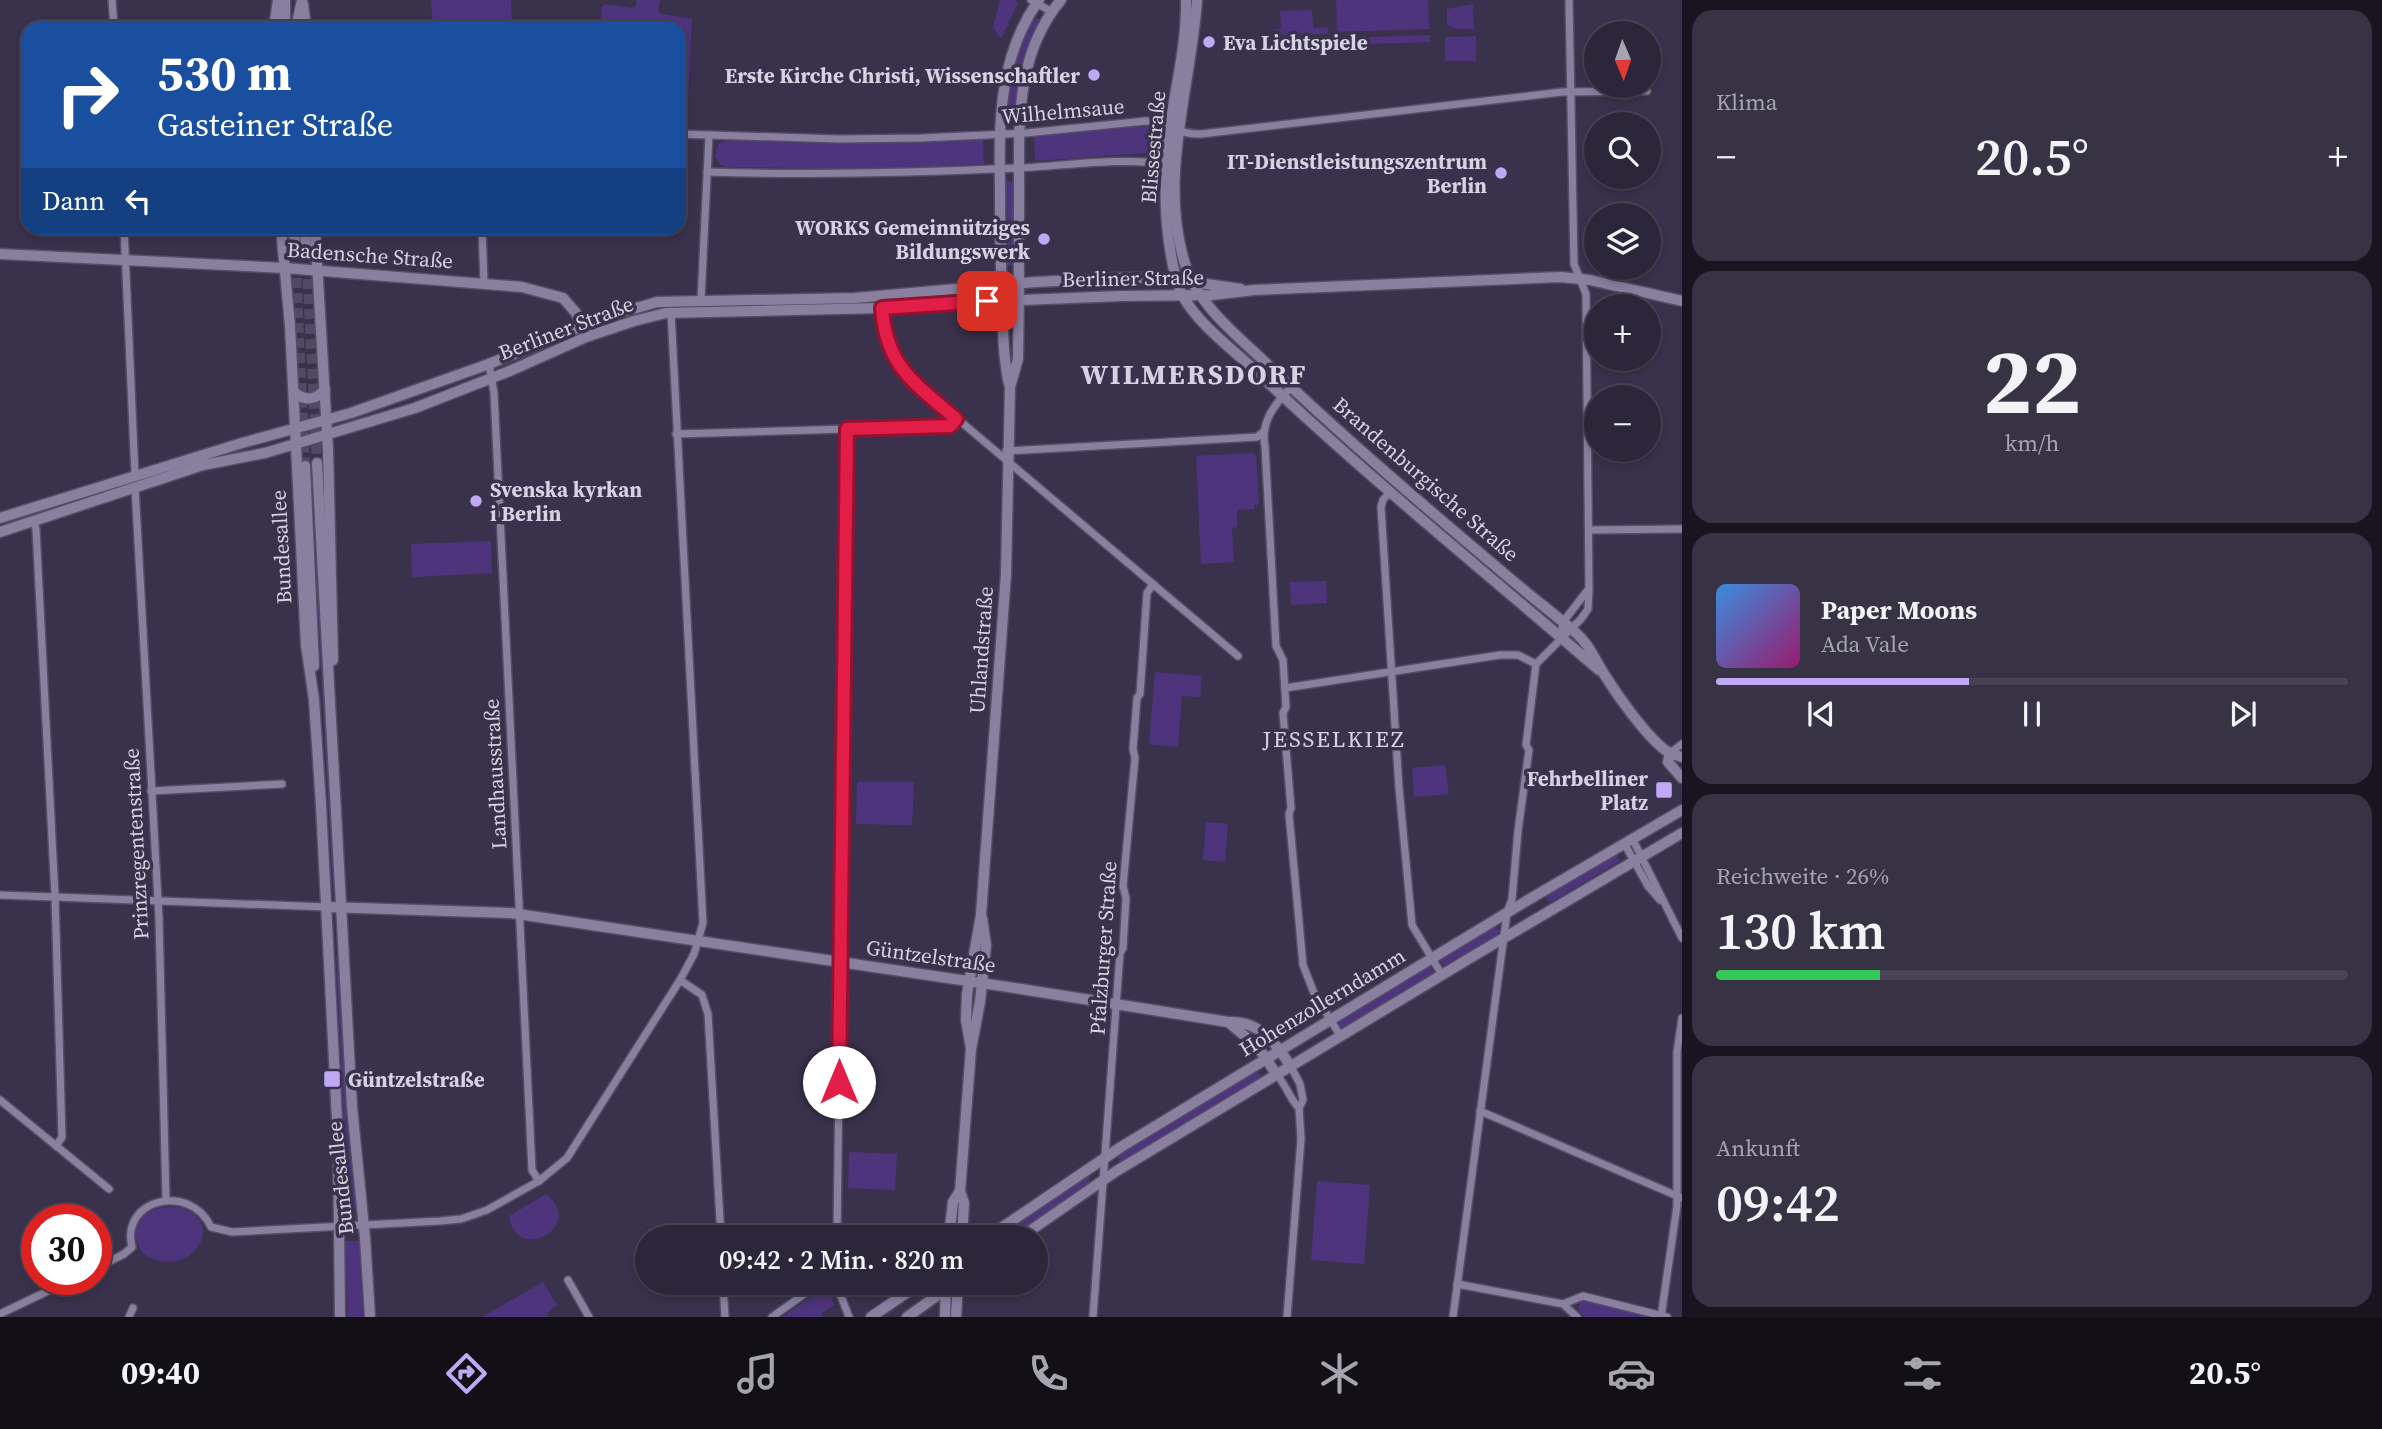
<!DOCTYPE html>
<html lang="de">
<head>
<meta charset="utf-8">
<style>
  :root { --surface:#2c263a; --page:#383245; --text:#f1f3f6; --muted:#a6a5af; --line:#484354; --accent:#bfa9f4 }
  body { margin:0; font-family:"Source Serif 4",serif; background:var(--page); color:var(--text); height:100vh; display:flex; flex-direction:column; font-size:26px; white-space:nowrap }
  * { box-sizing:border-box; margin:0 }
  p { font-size:23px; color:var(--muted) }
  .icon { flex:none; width:38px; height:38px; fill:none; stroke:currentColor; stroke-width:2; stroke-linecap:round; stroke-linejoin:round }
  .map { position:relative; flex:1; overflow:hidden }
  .drawer { display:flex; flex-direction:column; gap:10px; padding:10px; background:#181520; width:700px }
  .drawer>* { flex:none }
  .guide { position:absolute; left:21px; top:21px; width:665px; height:214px; border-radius:21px; box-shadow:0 4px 10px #0003,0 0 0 2px var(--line); background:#1a4fa0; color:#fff; overflow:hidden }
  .needle { width:46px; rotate:178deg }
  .tools { position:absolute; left:1584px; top:21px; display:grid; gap:14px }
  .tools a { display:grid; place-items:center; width:77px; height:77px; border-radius:50%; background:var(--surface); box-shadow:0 4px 10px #0003,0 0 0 2px var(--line); font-size:35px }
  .speed { position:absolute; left:21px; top:1204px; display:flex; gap:14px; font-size:35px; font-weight:700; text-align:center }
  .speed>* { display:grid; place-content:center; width:91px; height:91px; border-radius:50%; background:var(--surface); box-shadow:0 4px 10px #0003,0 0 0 2px var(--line); line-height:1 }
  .speed .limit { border:10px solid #d22; background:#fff; color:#111 }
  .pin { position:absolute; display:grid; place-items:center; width:60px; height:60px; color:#fff; margin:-30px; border-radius:14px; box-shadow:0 4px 10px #0006 }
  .me { position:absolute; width:77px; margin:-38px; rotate:0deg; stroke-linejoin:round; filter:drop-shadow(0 0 5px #0008) }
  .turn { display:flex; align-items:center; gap:24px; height:147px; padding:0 21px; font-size:32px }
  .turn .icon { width:91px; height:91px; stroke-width:2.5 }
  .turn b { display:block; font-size:49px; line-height:60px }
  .then { display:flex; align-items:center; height:66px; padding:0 21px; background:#0003; gap:14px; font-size:26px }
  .big { font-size:52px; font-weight:600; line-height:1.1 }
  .drawer .tile { flex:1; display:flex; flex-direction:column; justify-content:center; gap:10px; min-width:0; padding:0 24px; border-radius:21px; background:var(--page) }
  .drawer .dial { align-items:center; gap:0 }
  .dial b { font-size:91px; line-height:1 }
  .song { display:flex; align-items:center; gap:21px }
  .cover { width:84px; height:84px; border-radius:10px; background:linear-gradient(135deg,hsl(210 70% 55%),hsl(320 70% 35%)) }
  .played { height:7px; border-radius:4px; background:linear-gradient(90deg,var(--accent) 40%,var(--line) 40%) }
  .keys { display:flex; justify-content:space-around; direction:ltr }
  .heat { display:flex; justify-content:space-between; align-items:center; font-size:38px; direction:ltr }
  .charge { height:10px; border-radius:5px; background:linear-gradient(90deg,#34c759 26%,var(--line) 0) }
  .trip { position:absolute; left:635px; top:1225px; width:413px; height:70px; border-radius:35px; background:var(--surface); box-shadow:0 4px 10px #0003,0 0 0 2px var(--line); font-weight:600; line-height:70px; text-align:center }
  .tabs { display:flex; height:112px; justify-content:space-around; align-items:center; background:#120f17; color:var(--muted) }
  .tabs .icon { width:49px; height:49px }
  .tabs .selected { color:var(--accent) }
  .tabs b { font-size:32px; color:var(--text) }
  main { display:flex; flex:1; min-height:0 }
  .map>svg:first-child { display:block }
  .green { fill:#4e337d }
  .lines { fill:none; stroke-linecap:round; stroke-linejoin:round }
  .secondary-tunnel { stroke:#514a64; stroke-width:10; stroke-dasharray:10 5; stroke-linecap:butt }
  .street-casing { stroke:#544d64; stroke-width:10 }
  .secondary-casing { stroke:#544d64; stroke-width:13 }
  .street { stroke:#8980a0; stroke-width:7 }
  .secondary { stroke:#8980a0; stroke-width:10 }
  .route-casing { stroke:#92132f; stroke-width:18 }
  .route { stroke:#e11d48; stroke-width:12 }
  .poi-dot { fill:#bfa9f4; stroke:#3a324d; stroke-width:2.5 }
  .labels { text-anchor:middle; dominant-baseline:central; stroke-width:7; stroke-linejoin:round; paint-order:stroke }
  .poi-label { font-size:21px; font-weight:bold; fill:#d6d1e3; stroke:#3a324d; text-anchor:end }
  .street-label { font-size:21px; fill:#d6d1e3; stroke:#3a324d }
  .neighbourhood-label { font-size:23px; letter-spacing:2px; fill:#d6d1e3; stroke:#3a324d }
  .district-label { font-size:28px; font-weight:bold; letter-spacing:2px; fill:#d6d1e3; stroke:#3a324d }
</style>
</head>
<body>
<main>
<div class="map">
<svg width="1682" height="1317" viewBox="0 0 1682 1317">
  <rect width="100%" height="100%" fill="#3a324d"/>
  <!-- green -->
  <g class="green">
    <path d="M 431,0 L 511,0 L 512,28 L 433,28 Z"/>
    <path d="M 637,0 L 660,0 L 658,10 L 661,14 L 692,19 L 688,99 L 686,102 L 679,102 L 679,28 L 601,28 L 602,7 L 605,4 L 632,8 L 636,6 Z"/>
    <path d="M 1000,0 L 1015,0 L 1018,3 L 1001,39 L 993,27 Z"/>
    <path d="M 1336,0 L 1428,0 L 1429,29 L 1337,32 Z"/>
    <path d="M 1473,4 L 1474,29 L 1456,29 L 1447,25 L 1447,9 Z"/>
    <path d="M 1312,10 L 1313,28 L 1328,27 L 1329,34 L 1274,35 L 1274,30 L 1281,29 L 1280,11 Z"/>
    <path d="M 1035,17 L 1040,20 L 1021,65 L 1013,122 L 1007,122 C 1009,84 1015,49 1035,17 Z"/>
    <path d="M 1430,35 L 1430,42 L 1284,47 L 1284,40 Z"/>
    <path d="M 1476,36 L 1476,61 L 1445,61 L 1445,37 Z"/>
    <path d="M 1147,125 L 1156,127 L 1153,158 L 1146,157 L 1145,153 L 1035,161 L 1034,137 L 1113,127 L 1146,127 Z"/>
    <path d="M 983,138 L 984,167 L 982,164 L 873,169 L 727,167 L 720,165 L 715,156 L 718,144 L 728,140 L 841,144 Z"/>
    <path d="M 1006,181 L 1014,182 L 1014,265 L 1007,266 Z"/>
    <path d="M 1252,453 L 1256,455 L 1259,504 L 1254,505 L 1254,509 L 1237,510 L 1237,527 L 1232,528 L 1234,562 L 1201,564 L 1196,456 Z"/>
    <path d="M 313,521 L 315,521 L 336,891 L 333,891 Z"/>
    <path d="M 491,541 L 492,573 L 412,577 L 411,544 Z"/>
    <path d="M 1326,581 L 1327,603 L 1291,605 L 1290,582 Z"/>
    <path d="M 1155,672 L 1202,676 L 1200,697 L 1182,696 L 1178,747 L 1149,744 Z"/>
    <path d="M 1445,765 L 1449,794 L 1414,797 L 1412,768 Z"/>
    <path d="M 857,782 L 914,782 L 912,825 L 856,824 Z"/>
    <path d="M 1206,822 L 1228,824 L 1225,862 L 1203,860 Z"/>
    <path d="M 1617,854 L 1620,861 L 1549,903 L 1545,896 Z"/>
    <path d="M 1495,927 L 1500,930 L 1497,935 L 1444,966 L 1440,960 Z"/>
    <path d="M 336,956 L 338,957 L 347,1125 L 356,1209 L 344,1210 L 344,1125 Z"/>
    <path d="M 1430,966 L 1434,973 L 1340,1030 L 1336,1023 Z"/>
    <path d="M 1257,1071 L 1262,1077 L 1119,1164 L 1118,1155 Z"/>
    <path d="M 849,1152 L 897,1154 L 895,1190 L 848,1188 Z"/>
    <path d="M 1090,1173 L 1089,1183 L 1011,1237 L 997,1237 Z"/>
    <path d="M 1317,1181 L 1370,1185 L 1364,1264 L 1311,1260 Z"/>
    <path d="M 546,1194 C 587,1225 516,1266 509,1216 Z"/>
    <path d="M 179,1207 C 229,1221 192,1279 149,1257 C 132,1249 131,1223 147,1213 C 157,1207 168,1207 179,1207 Z"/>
    <path d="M 345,1241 L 359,1241 L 363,1317 L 348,1317 Z"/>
    <path d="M 543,1282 L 557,1305 L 547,1313 L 549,1317 L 482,1317 Z"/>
    <path d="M 826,1290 L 831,1294 L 834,1305 L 822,1313 L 823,1317 L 782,1317 L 820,1291 Z"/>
    <path d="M 1586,1300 L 1648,1315 L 1648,1317 L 1584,1317 L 1578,1309 L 1580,1303 Z"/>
  </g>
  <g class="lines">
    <!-- secondary-tunnel -->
    <g class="secondary-tunnel">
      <path d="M 295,248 L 305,466"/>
      <path d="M 306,249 L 317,463"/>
    </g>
    <!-- street casing -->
    <g class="street-casing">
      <g id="street">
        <path d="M 112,0 L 114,28"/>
        <path d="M 1031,0 L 1052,12"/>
        <path d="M 679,134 L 839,139 L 922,138 L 1026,133 L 1146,121 C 1166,123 1181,135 1201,134 L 1562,92 L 1647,91"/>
        <path d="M 707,172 C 810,175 914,173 1017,168 C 1067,166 1117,157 1167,164"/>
        <path d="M 124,228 L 135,475"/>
        <path d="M 482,228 L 484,283"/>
        <path d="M 701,300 L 709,135"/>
        <path d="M 882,308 L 887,343 L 908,377 L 1238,656"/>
        <path d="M 489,364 L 494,393 L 532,1170 L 539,1181"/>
        <path d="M 1291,387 C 1275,404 1260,422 1265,446 L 1276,646 L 1283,660 L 1286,707 L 1283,713 L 1291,808 L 1289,814 L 1303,965 L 1314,993 L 1341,1037"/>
        <path d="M 676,434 L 950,426 L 956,419"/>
        <path d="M 1006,451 L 1257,437 L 1262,433"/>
        <path d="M 135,487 L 159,919 L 166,1200"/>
        <path d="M 1391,491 L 1383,500 L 1381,507 L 1399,788 L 1412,925 L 1442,975"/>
        <path d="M 34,521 L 36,529 L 55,896 L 62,1137 L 56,1146"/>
        <path d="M 1589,530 L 1682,529"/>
        <path d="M 1561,637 L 1563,622 L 1587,591"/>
        <path d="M 1536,664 L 1581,619 L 1588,609 L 1589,589 L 1586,294 L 1574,264 L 1569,0"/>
        <path d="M 1285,688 L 1500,655 L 1518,655 L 1536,664"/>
        <path d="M 1670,753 L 1682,744"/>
        <path d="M 151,791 L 282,784"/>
        <path d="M 1632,838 L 1682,938"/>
        <path d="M 1624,843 L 1648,886 L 1660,900"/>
        <path d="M 0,895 L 327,907"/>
        <path d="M 680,980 L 702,995 L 708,1014 L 721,1237"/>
        <path d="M 1277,1075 C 1286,1085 1290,1099 1299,1108"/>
        <path d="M 0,1100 L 109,1189"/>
        <path d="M 1480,1111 L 1682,1198"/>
        <path d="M 837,1237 L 847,429"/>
        <path d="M 96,1268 L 124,1254 L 132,1247 C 120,1199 190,1182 211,1227 L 232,1232 L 440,1221 L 461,1219 L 487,1210 L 539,1181 L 567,1158 L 680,980 L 694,954 L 703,923 L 671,312"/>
        <path d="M 568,1280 L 589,1317"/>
        <path d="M 723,1283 L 725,1317"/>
        <path d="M 836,1283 L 849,1317"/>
        <path d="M 1457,1284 L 1563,1304 L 1577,1317"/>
        <path d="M 1563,1304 L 1583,1296 L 1667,1317"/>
        <path d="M 0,1314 L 73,1279"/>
        <path d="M 129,1317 L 133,1308"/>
        <path d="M 772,1317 L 817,1285 L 831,1283"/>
        <path d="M 1093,1317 L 1120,953 L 1123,948 L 1126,898 L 1123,886 L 1135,758 L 1133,749 L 1137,698 L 1140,694 L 1147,593 L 1153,584"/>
        <path d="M 1287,1317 L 1301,1139 L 1299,1108 L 1303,1100 L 1300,1084 L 1291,1067"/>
        <path d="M 1453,1317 L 1507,913 L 1512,899 L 1518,831 L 1529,750 L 1526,745 L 1536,664"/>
        <path d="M 1661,1317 L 1677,1206 L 1677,1052 L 1682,1018"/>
      </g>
    </g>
    <!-- secondary casing -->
    <g class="secondary-casing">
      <g id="secondary">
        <path d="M 1186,0 C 1187,42 1176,85 1170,126 C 1163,176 1164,230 1176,279 C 1185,316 1232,348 1259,374 C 1368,477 1485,572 1599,670"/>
        <path d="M 1197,0 C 1191,88 1157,180 1186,267 C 1199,306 1238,336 1267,364 C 1345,439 1430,511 1513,581 C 1533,598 1554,614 1574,631 C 1589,644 1594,658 1604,674 C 1617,695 1648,739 1668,752 C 1672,755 1677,755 1682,757"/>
        <path d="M 303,4 L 306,28"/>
        <path d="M 274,28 L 278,0"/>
        <path d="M 285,28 L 285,0"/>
        <path d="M 296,28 L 302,0"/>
        <path d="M 281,228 L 290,326 L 306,645 L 314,700 L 321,805 L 338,1139 L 340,1317"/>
        <path d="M 294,228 L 295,248"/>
        <path d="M 305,228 L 306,249"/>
        <path d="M 315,228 L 328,450 L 333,660"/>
        <path d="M 0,254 L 285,268 L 522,287 L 563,298 L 576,313 L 584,331"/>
        <path d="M 1009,384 C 1002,352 1003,321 1002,288 C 1000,256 1000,224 1000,191 C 999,125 998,56 1039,0"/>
        <path d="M 294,392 C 304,401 316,401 325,389"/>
        <path d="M 317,463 L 352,1107 L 365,1238 L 370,1317"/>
        <path d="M 305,466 L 314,666"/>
        <path d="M 0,518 L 242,443 L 351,413 L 489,364 L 599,319 L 657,302 L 855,298 L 1035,282 L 1117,278 L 1164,278 L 1241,289"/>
        <path d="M 0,532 L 203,465 L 265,453 L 415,408 L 512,370 L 586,337 L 634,321 L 666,313 L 882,308 L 920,304 L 1121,296 L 1212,295 L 1254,290 L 1561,277 L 1590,280 L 1682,301"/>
        <path d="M 1670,753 L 1668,762 L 1682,778"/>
        <path d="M 327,907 L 511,913 L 1021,989 L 1228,1022 C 1259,1020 1276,1043 1291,1067"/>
        <path d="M 1228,1022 L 1258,1047 L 1277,1075"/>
        <path d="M 971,1049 L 966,1020 L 967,994 L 981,915 L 1006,574 L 1010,387 L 1018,359 C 1019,309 1019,259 1019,209 C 1020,137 1011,59 1061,0"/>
        <path d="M 949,1237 L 953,1202 L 960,1191"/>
        <path d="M 962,1237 L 964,1203 L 960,1191 L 971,1049 L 980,1002 L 986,945 L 982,918"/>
        <path d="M 988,1237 L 1121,1147 L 1528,900 L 1682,810"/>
        <path d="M 1021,1237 L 1115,1172 L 1475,955 L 1682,833"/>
        <path d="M 871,1317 L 921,1283"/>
        <path d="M 907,1317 L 955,1283"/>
        <path d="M 945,1317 L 946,1286"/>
        <path d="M 956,1317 L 958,1283"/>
      </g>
    </g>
    <!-- street -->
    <use href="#street" class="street"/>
    <!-- secondary -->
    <use href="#secondary" class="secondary"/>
  </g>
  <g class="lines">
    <!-- route casing -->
    <g class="route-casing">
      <path id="route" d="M 839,1082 L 847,429 L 950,426 L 956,419 C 915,383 886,367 882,308 L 987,301"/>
    </g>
    <!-- route -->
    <use href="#route" class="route"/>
  </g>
  <!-- markers -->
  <g class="poi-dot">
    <circle cx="1209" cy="42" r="7"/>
    <circle cx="1094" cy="75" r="7"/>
    <circle cx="1501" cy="173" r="7"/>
    <circle cx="1044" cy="239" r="7"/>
    <circle cx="476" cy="501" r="7"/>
    <rect x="1655" y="781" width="18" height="18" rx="3.5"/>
    <rect x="323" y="1070" width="18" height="18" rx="3.5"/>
  </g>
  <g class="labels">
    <!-- poi labels -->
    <g class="poi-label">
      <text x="1223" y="42" text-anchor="start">Eva Lichtspiele</text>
      <text x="1080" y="75">Erste Kirche Christi, Wissenschaftler</text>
      <text x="1487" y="161">IT-Dienstleistungszentrum<tspan x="1487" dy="24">Berlin</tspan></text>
      <text x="1030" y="227">WORKS Gemeinnütziges<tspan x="1030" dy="24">Bildungswerk</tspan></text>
      <text x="490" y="489" text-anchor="start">Svenska kyrkan<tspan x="490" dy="24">i Berlin</tspan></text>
      <text x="1648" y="778">Fehrbelliner<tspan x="1648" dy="24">Platz</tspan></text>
      <text x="348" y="1079" text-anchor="start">Güntzelstraße</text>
    </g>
    <!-- street labels -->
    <g class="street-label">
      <text transform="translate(1063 111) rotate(-5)">Wilhelmsaue</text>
      <text transform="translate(1153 147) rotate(-85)">Blissestraße</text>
      <text transform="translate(370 255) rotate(4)">Badensche Straße</text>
      <text transform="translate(1133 278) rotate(-1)">Berliner Straße</text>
      <text transform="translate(566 328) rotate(-21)">Berliner Straße</text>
      <text transform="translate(1426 479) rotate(41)">Brandenburgische Straße</text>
      <text transform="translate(281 547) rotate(-93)">Bundesallee</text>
      <text transform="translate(981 650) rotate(-86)">Uhlandstraße</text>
      <text transform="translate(495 774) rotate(-93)">Landhausstraße</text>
      <text transform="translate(136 844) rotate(-93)">Prinzregentenstraße</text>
      <text transform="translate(1103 948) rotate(-86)">Pfalzburger Straße</text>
      <text transform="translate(931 956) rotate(8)">Güntzelstraße</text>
      <text transform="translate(1322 1002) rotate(-31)">Hohenzollerndamm</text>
      <text transform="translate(340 1178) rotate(-96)">Bundesallee</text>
    </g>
    <!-- neighbourhood labels -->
    <g class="neighbourhood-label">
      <text x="1334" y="739">JESSELKIEZ</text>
    </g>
    <!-- district labels -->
    <g class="district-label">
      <text x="1194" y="374">WILMERSDORF</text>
    </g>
  </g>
</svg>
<div class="tools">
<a><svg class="needle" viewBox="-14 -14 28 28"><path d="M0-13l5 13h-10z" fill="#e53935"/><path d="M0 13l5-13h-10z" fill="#a6a5af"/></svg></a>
<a><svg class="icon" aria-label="search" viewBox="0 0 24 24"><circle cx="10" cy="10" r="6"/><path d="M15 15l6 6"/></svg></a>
<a><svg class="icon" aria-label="layers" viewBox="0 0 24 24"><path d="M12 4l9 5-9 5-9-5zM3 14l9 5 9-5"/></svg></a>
<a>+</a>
<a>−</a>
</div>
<div class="speed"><div class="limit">30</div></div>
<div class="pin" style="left:987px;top:301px;background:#d93025"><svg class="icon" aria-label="arrive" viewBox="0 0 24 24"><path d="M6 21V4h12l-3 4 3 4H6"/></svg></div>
<svg class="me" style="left:839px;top:1082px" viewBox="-20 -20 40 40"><circle r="19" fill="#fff"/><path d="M0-13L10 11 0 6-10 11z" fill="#e11d48"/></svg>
<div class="trip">09:42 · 2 Min. · 820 m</div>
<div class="guide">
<div class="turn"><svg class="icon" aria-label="right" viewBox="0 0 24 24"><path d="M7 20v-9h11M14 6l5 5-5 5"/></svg><div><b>530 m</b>Gasteiner Straße</div></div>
<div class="then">Dann<svg class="icon" aria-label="left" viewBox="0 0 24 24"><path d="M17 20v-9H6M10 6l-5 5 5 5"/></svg></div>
</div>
</div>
<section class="drawer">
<div class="tile"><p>Klima</p>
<div class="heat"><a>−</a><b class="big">20.5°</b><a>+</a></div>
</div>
<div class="tile dial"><b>22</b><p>km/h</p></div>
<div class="tile">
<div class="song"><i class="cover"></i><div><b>Paper Moons</b><p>Ada Vale</p></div></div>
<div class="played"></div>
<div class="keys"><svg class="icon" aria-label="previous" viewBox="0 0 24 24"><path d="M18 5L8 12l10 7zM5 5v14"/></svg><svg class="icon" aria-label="pause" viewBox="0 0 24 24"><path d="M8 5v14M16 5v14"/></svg><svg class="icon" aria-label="next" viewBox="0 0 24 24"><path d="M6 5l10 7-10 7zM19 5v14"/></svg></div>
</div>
<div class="tile"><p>Reichweite · 26%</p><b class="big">130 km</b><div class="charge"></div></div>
<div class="tile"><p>Ankunft</p><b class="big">09:42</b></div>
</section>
</main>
<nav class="tabs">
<b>09:40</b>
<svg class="icon selected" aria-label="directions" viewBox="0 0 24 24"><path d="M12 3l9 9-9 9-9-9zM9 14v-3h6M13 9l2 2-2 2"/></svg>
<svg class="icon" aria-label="music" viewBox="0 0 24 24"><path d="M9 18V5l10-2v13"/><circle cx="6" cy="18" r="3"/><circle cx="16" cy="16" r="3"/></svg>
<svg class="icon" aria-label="phone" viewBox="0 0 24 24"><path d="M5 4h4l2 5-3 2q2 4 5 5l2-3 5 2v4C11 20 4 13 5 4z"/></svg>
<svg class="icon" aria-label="climate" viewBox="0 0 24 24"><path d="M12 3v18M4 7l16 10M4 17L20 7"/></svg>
<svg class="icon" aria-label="car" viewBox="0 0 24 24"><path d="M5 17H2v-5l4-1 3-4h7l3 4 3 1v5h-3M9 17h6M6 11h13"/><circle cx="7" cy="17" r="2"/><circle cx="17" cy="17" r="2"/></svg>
<svg class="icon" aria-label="filters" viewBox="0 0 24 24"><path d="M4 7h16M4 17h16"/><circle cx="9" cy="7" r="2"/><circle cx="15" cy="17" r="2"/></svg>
<b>20.5°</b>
</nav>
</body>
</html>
